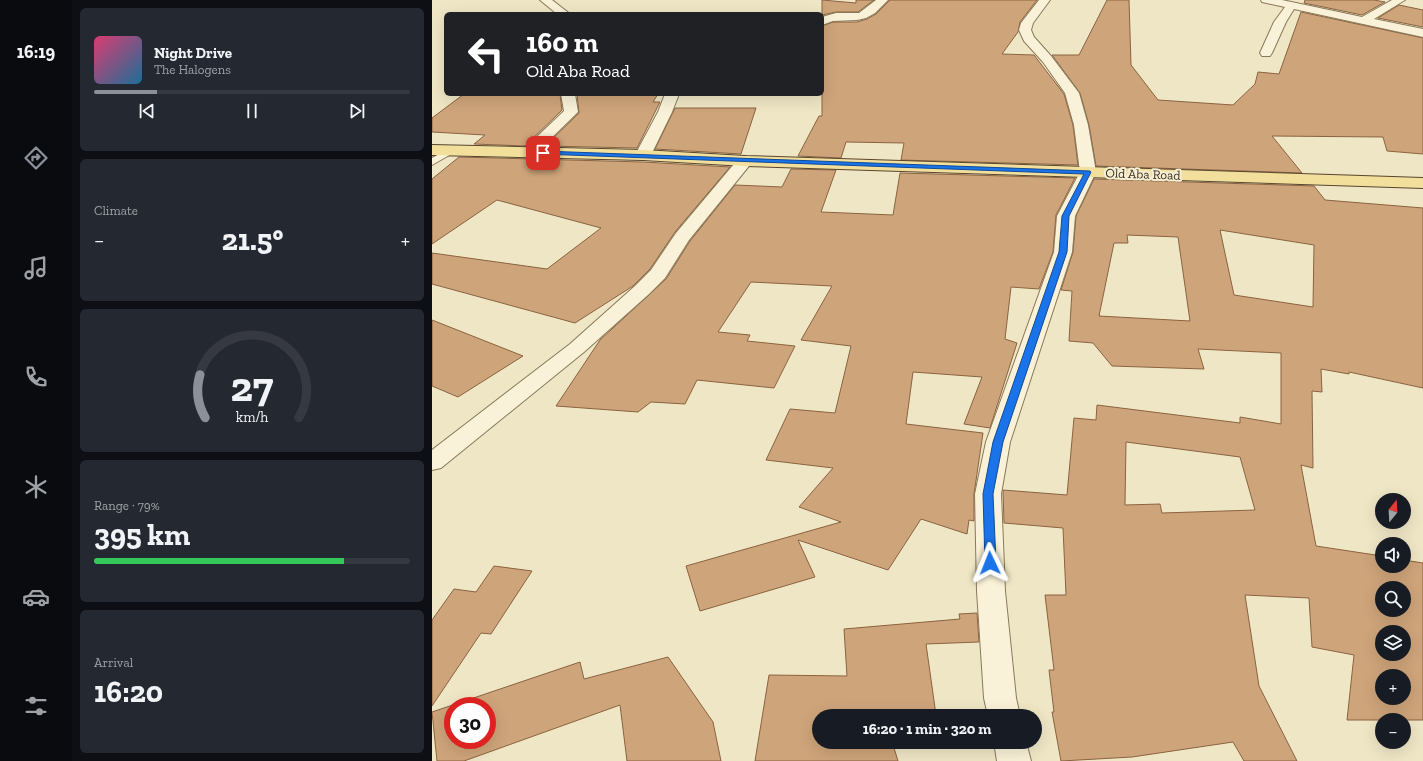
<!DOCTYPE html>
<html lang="en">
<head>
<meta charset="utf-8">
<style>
  :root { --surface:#171b24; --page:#242831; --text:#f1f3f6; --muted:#9ea1a6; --line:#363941; --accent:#8c9099 }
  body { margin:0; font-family:"Zilla Slab",serif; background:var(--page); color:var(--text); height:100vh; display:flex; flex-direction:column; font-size:15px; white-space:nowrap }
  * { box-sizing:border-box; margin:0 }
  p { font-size:13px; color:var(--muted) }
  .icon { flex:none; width:22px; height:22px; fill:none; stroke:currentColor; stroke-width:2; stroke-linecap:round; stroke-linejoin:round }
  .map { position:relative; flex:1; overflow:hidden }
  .panel { display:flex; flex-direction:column; gap:8px; padding:8px; background:#0d0f14; width:360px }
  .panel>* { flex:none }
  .guide { position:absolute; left:12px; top:12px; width:380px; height:84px; border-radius:6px; box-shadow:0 4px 16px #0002; background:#202124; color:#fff; overflow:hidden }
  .needle { width:26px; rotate:18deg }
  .tools { position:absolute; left:943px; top:493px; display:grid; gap:8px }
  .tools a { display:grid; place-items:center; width:36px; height:36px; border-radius:50%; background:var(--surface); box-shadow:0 4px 16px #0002; font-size:20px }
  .speed { position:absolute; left:12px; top:697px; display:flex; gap:8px; font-size:20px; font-weight:700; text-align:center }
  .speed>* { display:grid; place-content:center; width:52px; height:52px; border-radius:50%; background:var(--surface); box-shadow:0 4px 16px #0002; line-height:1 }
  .speed .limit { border:6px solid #d22; background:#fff; color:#111 }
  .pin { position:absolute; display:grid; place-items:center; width:34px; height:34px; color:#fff; margin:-17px; border-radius:8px; box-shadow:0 2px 6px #0006 }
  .me { position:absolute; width:44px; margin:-22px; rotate:358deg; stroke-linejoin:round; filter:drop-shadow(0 0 3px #0008) }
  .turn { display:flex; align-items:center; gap:14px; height:84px; padding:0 16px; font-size:18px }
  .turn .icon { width:52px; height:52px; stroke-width:2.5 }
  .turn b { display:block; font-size:28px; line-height:34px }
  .big { font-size:30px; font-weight:700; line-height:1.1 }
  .panel .tile { flex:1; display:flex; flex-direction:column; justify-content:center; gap:6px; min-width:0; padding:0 14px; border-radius:6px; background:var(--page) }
  .panel .dial { align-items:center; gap:0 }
  .dial svg { height:104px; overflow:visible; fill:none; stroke:var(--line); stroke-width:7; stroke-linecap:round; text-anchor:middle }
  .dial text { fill:var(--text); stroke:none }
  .song { display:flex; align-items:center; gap:12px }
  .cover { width:48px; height:48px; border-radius:6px; background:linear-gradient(135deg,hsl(340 70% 55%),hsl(200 70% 35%)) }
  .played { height:4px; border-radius:2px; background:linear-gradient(90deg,var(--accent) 20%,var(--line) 20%) }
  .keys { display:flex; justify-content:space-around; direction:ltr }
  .heat { display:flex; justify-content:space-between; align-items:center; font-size:22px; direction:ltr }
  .charge { height:6px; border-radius:3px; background:linear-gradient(90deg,#34c759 79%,var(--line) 0) }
  .trip { position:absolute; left:380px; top:709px; width:230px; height:40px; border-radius:20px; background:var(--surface); box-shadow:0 4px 16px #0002; font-weight:700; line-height:40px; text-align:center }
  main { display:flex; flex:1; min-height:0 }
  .dock { display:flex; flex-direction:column; width:72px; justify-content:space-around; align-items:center; background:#090b0e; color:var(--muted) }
  .dock .icon { width:28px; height:28px }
  .dock .selected { color:var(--accent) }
  .dock b { font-size:18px; color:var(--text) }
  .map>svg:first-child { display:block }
  .building { fill:#cea47a; stroke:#8a6340; fill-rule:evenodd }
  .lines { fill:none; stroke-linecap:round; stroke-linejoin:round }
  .service-casing { stroke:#8a785a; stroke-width:2 }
  .minor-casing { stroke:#8a785a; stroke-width:2 }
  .primary-casing { stroke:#58452f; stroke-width:2 }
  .service { fill:#f9f2d8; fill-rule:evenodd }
  .minor { fill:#f9f2d8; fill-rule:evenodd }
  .primary { fill:#f2df9c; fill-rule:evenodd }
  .route { fill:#1a73e8; stroke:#114b97 }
  .labels { text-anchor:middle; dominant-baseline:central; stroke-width:4; stroke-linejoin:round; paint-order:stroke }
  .far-street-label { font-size:13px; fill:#3a2e1f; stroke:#f6efd4 }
</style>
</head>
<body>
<main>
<nav class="dock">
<b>16:19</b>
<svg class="icon selected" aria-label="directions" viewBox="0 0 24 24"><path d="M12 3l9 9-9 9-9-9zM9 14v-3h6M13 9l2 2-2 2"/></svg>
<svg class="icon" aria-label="music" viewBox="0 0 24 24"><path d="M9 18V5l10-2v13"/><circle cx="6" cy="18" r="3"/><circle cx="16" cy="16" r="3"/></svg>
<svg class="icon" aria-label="phone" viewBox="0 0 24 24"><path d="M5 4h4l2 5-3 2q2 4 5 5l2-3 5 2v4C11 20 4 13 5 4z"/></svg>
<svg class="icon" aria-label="climate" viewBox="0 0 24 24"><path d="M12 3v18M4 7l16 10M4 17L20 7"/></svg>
<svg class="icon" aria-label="car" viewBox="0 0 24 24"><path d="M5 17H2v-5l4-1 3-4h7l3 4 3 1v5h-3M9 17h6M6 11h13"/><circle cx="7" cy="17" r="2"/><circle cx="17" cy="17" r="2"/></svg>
<svg class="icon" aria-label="filters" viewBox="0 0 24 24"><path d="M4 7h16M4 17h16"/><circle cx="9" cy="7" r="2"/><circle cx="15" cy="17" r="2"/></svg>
</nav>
<section class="panel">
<div class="tile">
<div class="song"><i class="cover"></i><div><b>Night Drive</b><p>The Halogens</p></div></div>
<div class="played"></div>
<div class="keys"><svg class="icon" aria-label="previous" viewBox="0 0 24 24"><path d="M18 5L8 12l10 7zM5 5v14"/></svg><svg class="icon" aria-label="pause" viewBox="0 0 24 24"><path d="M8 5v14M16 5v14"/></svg><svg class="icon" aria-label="next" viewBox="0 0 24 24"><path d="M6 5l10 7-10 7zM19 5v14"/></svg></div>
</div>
<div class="tile"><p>Climate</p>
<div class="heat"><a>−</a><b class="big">21.5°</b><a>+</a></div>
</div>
<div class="tile dial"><svg viewBox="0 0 100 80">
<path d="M14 69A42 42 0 1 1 86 69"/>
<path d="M14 69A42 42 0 0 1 10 36" stroke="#8c9099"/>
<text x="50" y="56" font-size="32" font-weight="700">27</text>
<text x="50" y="72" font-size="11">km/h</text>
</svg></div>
<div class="tile"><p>Range · 79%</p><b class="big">395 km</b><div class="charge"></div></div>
<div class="tile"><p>Arrival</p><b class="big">16:20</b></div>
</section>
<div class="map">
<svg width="991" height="761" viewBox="0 0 991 761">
  <rect width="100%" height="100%" fill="#efe6c5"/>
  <!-- building -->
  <g class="building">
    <path d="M 390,0 L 424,3 L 424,0 L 442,0 L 426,12 L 404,12 L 390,15 Z"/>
    <path d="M 458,0 L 605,0 L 588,22 L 586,32 L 570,54 L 602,55 L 632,94 L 641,125 L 646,165 L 469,160 L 472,143 L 414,142 L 409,158 L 366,156 L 387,116 L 390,116 L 390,26 L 401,22 L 425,22 L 435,19 L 444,14 Z"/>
    <path d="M 675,0 L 697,0 L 699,65 L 726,100 L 801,105 L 823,84 L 826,72 L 847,74 L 869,12 L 991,38 L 991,154 L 955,151 L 951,137 L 840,136 L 870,173 L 664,166 L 657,125 L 648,93 L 620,55 L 647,55 Z"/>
    <path d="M 873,0 L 942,0 L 953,2 L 930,15 L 872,3 Z"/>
    <path d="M 967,5 L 991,10 L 991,27 L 946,18 Z"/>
    <path d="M 32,94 L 128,94 L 130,110 L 93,146 L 42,144 L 53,135 L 0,132 L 0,118 Z"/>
    <path d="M 145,94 L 226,94 L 221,102 L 228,102 L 205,148 L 113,146 L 147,113 Z"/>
    <path d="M 243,108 L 324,108 L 309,154 L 223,149 Z"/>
    <path d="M 27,157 L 211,162 L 298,167 L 243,232 L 218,269 L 201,286 L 143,323 L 0,284 L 0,253 L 115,269 L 169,228 L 65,200 L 0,244 L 0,179 Z"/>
    <path d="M 359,169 L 404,170 L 389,212 L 461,215 L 468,173 L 643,178 L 624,215 L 621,252 L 607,289 L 579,287 L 573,339 L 585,343 L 558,428 L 532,424 L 550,377 L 481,372 L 474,424 L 551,433 L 542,494 L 542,521 L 537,520 L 535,534 L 489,519 L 456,570 L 366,540 L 383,577 L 268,611 L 254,566 L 409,522 L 367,507 L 401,468 L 334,460 L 358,409 L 403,413 L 419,346 L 369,340 L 400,286 L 319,282 L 286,332 L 318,335 L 315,341 L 363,346 L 342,388 L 265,380 L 253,404 L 219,402 L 206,412 L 124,406 L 168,340 L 234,279 L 258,241 L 303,185 L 350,187 Z"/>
    <path d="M 662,179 L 882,186 L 893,200 L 991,208 L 991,388 L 917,372 L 917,374 L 889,369 L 890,392 L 880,391 L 881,468 L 869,465 L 884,546 L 950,556 L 950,566 L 972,566 L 972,560 L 991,563 L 991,720 L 915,720 L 922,655 L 880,647 L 877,598 L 813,595 L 827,686 L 865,761 L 812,761 L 801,742 L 700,757 L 629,761 L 620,712 L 622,712 L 617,670 L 622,670 L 613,595 L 634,595 L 631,528 L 572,523 L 571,490 L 635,495 L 642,418 L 664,420 L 665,405 L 808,423 L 808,417 L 849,424 L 849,353 L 766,349 L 772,369 L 680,366 L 661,343 L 637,341 L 640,291 L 629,290 L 641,252 L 644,216 ZM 788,230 L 882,245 L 881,307 L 802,295 ZM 695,235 L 746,237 L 758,321 L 667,316 L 682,243 L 696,243 ZM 694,442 L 808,457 L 823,510 L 730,513 L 728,504 L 693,505 ZM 950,588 L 972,588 L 972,610 L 950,610 ZM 950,632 L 972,632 L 972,654 L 950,654 ZM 950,676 L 972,676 L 972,698 L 950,698 Z"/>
    <path d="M 0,320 L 91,356 L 26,397 L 0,386 Z"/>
    <path d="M 62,566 L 100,571 L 59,634 L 49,633 L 0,706 L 0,620 L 22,589 L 44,592 Z"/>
    <path d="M 545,613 L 547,642 L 494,644 L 504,715 L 387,716 L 387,742 L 476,742 L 476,748 L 462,748 L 466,761 L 323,761 L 337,675 L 415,676 L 412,629 L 528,619 L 527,614 Z"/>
    <path d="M 236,657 L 281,722 L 289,761 L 195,761 L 188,705 L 32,761 L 5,761 L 0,712 L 148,662 L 152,679 ZM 21,706 L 55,706 L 55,740 L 21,740 Z"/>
  </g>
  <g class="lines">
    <!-- service casing -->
    <g class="service-casing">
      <path id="service" d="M 18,148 L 21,149 L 23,151 L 21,153 L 0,165 L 0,158 Z"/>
    </g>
    <!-- minor casing -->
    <g class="minor-casing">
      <g id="minor">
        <path d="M 108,0 L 120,0 L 138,14 L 125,14 Z"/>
        <path d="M 444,0 L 456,0 L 443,13 L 434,18 L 425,20 L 401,21 L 390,25 L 390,17 L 404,13 L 427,13 Z"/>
        <path d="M 607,0 L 618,0 L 601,23 L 599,30 L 602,37 L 619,56 L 647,93 L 656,125 L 664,172 L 643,216 L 640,252 L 578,442 L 569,494 L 573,591 L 584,698 L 588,716 L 556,716 L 552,698 L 545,591 L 543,494 L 554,442 L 622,252 L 625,216 L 648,172 L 642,125 L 633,93 L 611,62 L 592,41 L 587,30 L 589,23 Z"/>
        <path d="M 829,0 L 850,0 L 930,17 L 960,0 L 973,0 L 942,19 L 991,29 L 991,37 L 862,9 L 854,22 L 840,53 L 838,56 L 830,56 L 828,53 L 842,22 L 853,7 L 830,2 Z"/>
        <path d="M 129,94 L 143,94 L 146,112 L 101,156 L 96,158 L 91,156 L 88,153 L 91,150 L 132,111 Z"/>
        <path d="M 233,94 L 247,94 L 240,112 L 219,155 L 216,158 L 211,160 L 206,158 L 203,155 L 226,112 Z"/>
        <path d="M 313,156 L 319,158 L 321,161 L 257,240 L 233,278 L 217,294 L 152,352 L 9,468 L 0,470 L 0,450 L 138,344 L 203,286 L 219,270 L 244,233 L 307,158 Z"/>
        <path d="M 562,742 L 594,742 L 599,761 L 565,761 Z"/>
      </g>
    </g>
    <!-- primary casing -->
    <g class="primary-casing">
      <path id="primary" d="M 0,145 L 211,150 L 313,156 L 991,178 L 991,188 L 313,166 L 211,160 L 0,155 Z"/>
    </g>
    <!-- service -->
    <use href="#service" class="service"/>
    <!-- minor -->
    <use href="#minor" class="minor"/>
    <!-- primary -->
    <use href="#primary" class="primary"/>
  </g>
  <!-- route -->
  <path class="route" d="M 111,151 L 658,171 L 659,172 L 637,216 L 635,252 L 571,442 L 561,494 L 564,563 L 562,566 L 558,567 L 554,566 L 553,563 L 551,494 L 561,442 L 627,252 L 630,216 L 652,174 L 109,154 L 108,153 Z"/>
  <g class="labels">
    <!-- far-street labels -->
    <g class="far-street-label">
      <text transform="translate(711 174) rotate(2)">Old Aba Road</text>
    </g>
  </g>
</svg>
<div class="tools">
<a><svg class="needle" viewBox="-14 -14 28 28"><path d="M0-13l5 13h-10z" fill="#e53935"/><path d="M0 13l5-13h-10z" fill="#9ea1a6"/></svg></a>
<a><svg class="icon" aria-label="sound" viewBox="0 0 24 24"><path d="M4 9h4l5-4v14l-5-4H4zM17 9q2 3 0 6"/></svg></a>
<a><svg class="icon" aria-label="search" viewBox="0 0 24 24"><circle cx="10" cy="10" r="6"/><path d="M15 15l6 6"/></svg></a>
<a><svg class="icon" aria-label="layers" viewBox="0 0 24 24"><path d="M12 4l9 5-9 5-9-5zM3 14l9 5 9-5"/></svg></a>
<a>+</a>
<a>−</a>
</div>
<div class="speed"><div class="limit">30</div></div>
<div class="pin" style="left:111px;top:153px;background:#d93025"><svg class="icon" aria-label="arrive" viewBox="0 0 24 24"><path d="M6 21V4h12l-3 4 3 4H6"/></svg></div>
<svg class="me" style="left:558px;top:563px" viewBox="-20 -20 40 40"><path d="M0-17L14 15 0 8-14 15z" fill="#1a73e8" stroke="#fff" stroke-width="4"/></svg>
<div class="trip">16:20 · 1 min · 320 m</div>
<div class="guide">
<div class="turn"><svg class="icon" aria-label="left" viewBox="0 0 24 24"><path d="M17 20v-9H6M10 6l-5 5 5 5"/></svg><div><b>160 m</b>Old Aba Road</div></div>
</div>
</div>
</main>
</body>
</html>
